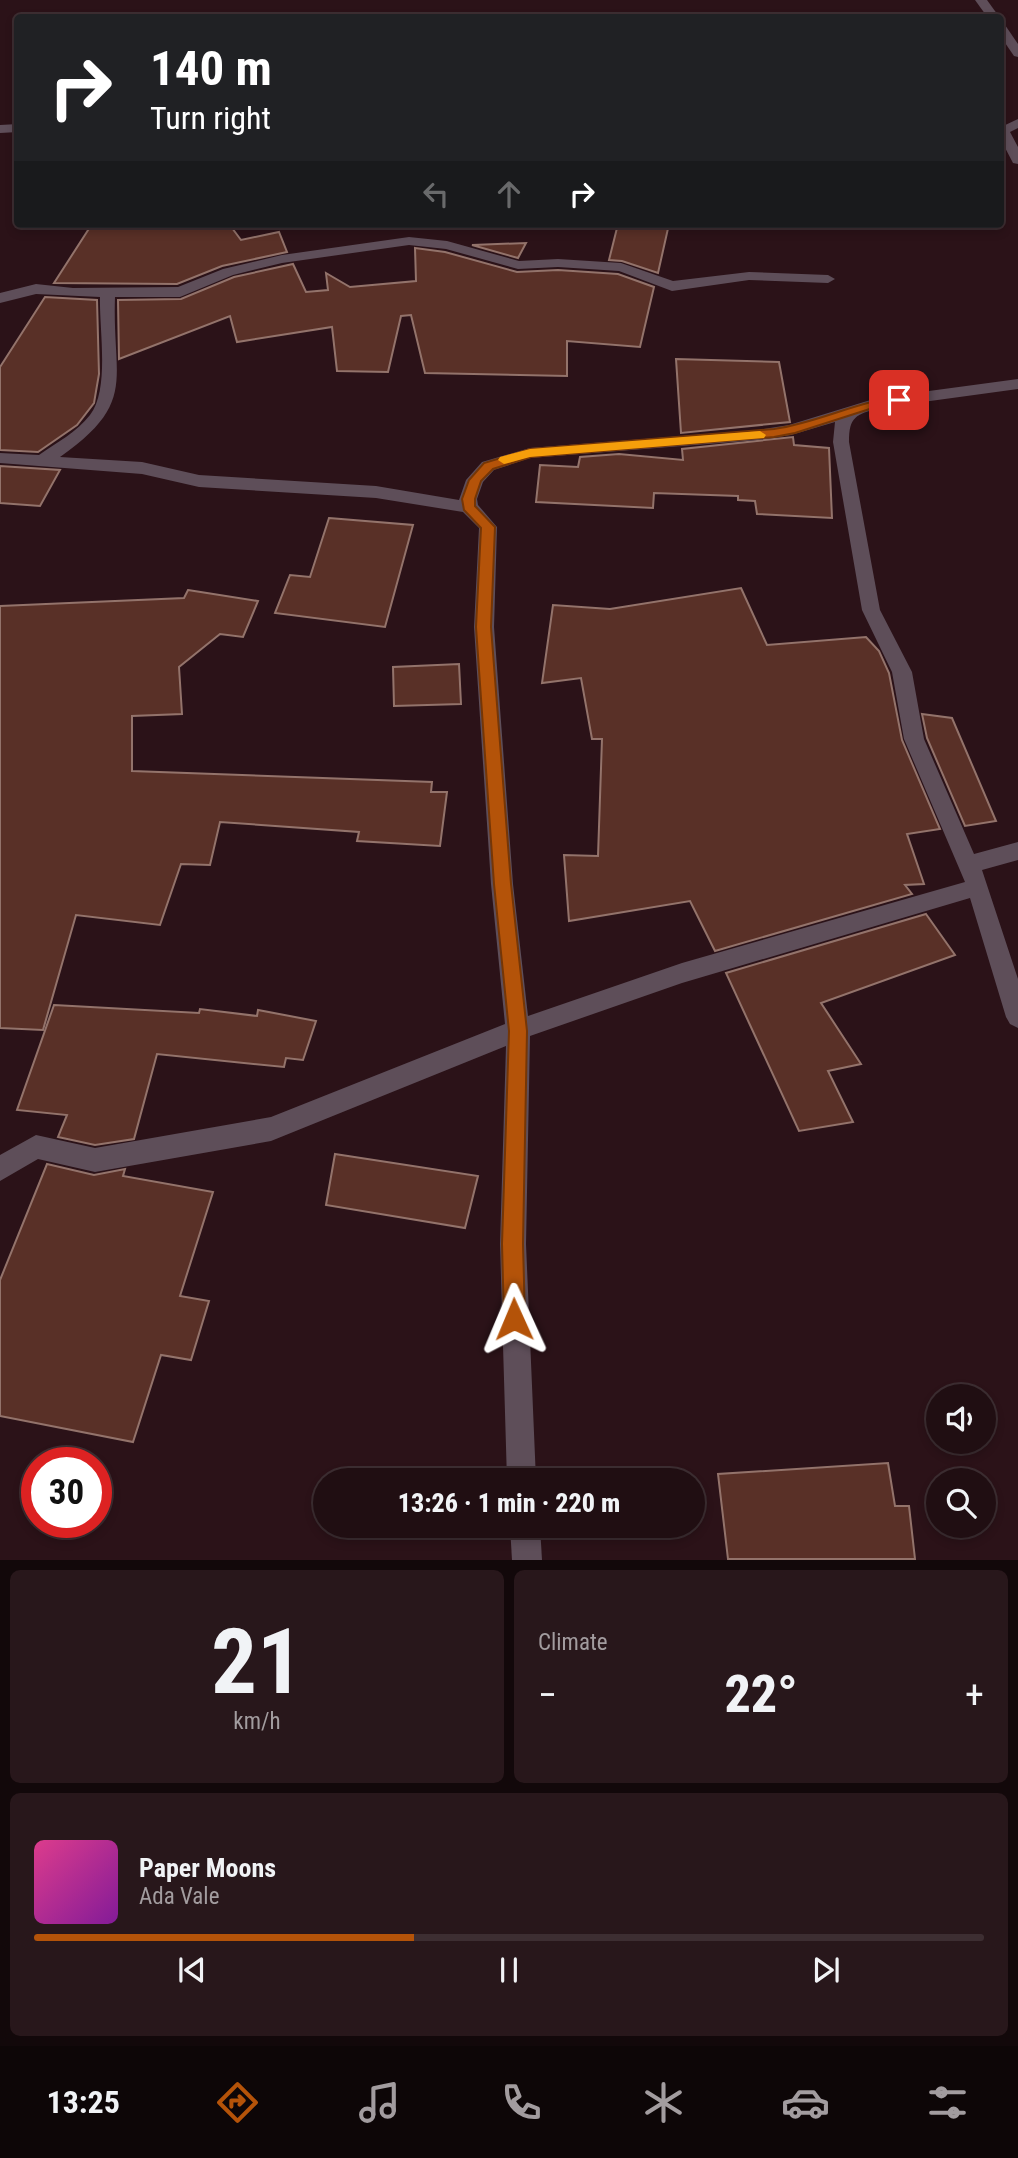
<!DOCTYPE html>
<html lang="en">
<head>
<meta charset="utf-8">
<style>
  :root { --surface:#200e12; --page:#28171b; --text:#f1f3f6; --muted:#a29c9f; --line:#3d2e32; --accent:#b45309 }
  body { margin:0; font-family:"Roboto Condensed",sans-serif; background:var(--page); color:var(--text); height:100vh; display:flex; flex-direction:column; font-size:26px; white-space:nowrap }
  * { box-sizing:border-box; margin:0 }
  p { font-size:23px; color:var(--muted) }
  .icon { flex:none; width:38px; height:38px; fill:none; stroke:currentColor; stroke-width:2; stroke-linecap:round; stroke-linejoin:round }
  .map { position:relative; height:1560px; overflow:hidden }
  .details { display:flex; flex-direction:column; gap:10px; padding:10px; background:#12080a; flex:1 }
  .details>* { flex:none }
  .top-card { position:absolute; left:14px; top:14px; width:990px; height:214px; border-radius:7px; box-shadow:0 4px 10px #0003,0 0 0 2px var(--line); background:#202124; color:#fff; overflow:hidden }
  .fabs { position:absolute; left:926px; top:1384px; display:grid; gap:14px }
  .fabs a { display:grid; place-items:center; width:70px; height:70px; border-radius:50%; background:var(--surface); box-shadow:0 4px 10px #0003,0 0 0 2px var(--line); font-size:35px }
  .speed { position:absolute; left:21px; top:1447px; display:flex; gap:14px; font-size:35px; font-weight:700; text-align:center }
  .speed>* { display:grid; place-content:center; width:91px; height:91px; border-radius:50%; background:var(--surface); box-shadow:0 4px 10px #0003,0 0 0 2px var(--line); line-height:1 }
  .speed .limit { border:10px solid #d22; background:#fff; color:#111 }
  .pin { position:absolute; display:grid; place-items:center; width:60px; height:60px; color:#fff; margin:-30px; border-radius:14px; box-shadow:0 4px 10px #0006 }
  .me { position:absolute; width:77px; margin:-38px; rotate:359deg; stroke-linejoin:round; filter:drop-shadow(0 0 5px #0008) }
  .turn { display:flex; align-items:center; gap:24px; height:147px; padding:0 21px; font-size:32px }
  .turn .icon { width:91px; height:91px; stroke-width:2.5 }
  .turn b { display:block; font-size:49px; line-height:60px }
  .lanes { display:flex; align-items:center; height:66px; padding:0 21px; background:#0003; justify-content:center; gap:35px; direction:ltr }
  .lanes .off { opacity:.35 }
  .big { font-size:52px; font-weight:800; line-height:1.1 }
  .details .card { flex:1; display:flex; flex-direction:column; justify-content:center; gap:10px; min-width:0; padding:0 24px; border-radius:10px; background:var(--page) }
  .details .dial { align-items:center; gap:0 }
  .dial b { font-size:91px; line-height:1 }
  .song { display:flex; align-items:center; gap:21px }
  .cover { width:84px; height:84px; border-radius:10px; background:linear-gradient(135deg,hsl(330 70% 55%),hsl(290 70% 35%)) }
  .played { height:7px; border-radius:4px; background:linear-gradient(90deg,var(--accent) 40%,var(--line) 40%) }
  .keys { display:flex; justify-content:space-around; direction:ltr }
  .heat { display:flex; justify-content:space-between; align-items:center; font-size:38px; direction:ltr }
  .details .tiles { flex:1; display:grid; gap:10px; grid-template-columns:1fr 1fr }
  .card:last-child { grid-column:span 2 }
  .trip { position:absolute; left:313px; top:1468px; width:392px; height:70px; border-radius:35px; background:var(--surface); box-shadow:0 4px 10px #0003,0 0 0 2px var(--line); font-weight:800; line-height:70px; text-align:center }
  .dock { display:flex; height:112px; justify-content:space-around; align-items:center; background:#0d0607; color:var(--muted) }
  .dock .icon { width:49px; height:49px }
  .dock .on { color:var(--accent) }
  .dock b { font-size:32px; color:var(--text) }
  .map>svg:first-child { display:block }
  .building { fill:#593027; stroke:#93736b; stroke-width:2 }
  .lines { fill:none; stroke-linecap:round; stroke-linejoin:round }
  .minor { fill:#5e4e59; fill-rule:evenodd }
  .route { fill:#b45309; stroke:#753606; stroke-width:2 }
  .slow { fill:#f59e0b }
</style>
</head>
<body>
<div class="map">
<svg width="1018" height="1560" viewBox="0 0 1018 1560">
  <rect width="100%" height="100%" fill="#2b1218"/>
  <!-- building -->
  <g class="building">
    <path d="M 92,224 L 229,224 L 241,240 L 279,232 L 287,252 L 222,266 L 177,284 L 54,283 Z"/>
    <path d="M 618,224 L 669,224 L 658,273 L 622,261 L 609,260 Z"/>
    <path d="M 526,243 L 518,258 L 472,245 Z"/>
    <path d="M 415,248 L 445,252 L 517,272 L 558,270 L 618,274 L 654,287 L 640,347 L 567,341 L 567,376 L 425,373 L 411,315 L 401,316 L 388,372 L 337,371 L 332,327 L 237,342 L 230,316 L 119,359 L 118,300 L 181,299 L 234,277 L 293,264 L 306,292 L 328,290 L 326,273 L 350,287 L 416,281 Z"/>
    <path d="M 45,297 L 97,300 L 99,374 L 94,403 L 77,425 L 38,452 L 0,450 L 0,367 Z"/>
    <path d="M 676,359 L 779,362 L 790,422 L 681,433 Z"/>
    <path d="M 793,437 L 794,445 L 829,448 L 832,518 L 757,514 L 755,501 L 738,500 L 738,496 L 654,493 L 653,508 L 536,502 L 540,465 L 578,467 L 580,457 L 619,454 L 683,460 L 682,449 Z"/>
    <path d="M 0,466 L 60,470 L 40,506 L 0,503 Z"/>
    <path d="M 329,518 L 413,525 L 385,627 L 275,613 L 290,575 L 310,577 Z"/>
    <path d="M 741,588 L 767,645 L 866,637 L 879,651 L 889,673 L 902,740 L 940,829 L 907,834 L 924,884 L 905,885 L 912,894 L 715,951 L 690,901 L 569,921 L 564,855 L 598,856 L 602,739 L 592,739 L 581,678 L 542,683 L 553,605 L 610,609 Z"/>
    <path d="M 188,590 L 258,601 L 243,637 L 220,634 L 179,667 L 182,714 L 132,716 L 132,771 L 432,782 L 431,792 L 447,792 L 440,846 L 357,841 L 359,832 L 220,822 L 210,865 L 181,864 L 160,925 L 76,915 L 43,1030 L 0,1028 L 0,606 L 184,598 Z"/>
    <path d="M 459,664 L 461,704 L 394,706 L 393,667 Z"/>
    <path d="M 922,714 L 952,718 L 996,821 L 965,826 L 927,738 Z"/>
    <path d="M 926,914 L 955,955 L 821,1003 L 861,1064 L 828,1071 L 853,1122 L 799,1131 L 726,973 Z"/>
    <path d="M 54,1005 L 199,1013 L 200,1009 L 257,1016 L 258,1010 L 316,1021 L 303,1060 L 286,1058 L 284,1067 L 157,1054 L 134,1139 L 95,1145 L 58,1137 L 67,1115 L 17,1110 Z"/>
    <path d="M 335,1154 L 478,1176 L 465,1228 L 326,1205 Z"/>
    <path d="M 47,1164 L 94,1175 L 125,1169 L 123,1176 L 213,1192 L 180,1296 L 209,1301 L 191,1360 L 161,1355 L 133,1442 L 0,1416 L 0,1280 Z"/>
    <path d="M 888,1463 L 895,1506 L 909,1506 L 915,1559 L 728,1559 L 718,1474 Z"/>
  </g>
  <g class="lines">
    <!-- minor -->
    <g class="minor">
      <path d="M 975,0 L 987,0 L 1000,18 L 988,18 Z"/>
      <path d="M 1001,24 L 1005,25 L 1018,44 L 1018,57 L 1014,56 L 1001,37 Z"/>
      <path d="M 1018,119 L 1018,128 L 1010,132 L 1018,147 L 1018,164 L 1013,163 L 1001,140 L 1001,127 Z"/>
      <path d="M 18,124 L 18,132 L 0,133 L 0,125 Z"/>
      <path d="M 409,237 L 447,241 L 519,261 L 558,259 L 621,263 L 673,281 L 749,272 L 828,275 L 835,279 L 828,283 L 749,280 L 672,291 L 619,271 L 558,267 L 518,269 L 446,249 L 409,245 L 282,263 L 233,275 L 180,297 L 115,297 C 112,380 138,402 60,457 L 142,462 L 199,475 L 376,486 L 459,500 L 466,480 L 482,462 L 530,448 L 758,430 L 789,425 L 877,398 L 1018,379 L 1018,389 L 879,408 C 856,415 849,416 849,442 L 880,610 L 912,672 L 924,739 L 974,854 L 1018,842 L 1018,860 L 982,870 L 1018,979 L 1018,1028 L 1010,1024 L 1006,1017 L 970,898 L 682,983 L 530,1036 L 526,1244 L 536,1480 L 507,1480 L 500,1244 L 506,1046 L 271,1141 L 95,1172 L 38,1159 L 0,1181 L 0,1155 L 36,1135 L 95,1148 L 271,1117 L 505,1024 L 491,884 L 474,627 L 479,528 L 463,512 L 376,498 L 199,487 L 142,474 L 0,463 L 0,453 L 39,455 C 56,443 77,432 90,415 C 110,389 99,329 100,297 L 36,294 L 0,303 L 0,293 L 36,284 L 73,288 L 178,287 L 223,269 L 282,255 ZM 835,422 L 833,442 L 862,610 L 892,672 L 904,739 L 965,882 L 682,963 L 528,1016 L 513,884 L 494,627 L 497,527 L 478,505 L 477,499 L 483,482 L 494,470 L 530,458 L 758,440 L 791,435 Z"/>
      <path d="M 510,1526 L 540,1526 L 542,1560 L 512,1560 Z"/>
    </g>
  </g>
  <!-- route -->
  <path class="route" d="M 899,396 L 904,397 L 904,402 L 879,406 L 795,433 L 774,437 L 531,457 L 493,469 L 481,481 L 475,499 L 475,506 L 495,527 L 491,627 L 511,884 L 527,1031 L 523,1244 L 525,1319 L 522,1327 L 514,1330 L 507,1327 L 504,1319 L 502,1244 L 509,1031 L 494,884 L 476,627 L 481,528 L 464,510 L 462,499 L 469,480 L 484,463 L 530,449 L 774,429 C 817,423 856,402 899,396 Z"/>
  <!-- slow -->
  <path class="slow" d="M 760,431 L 766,435 L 764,438 L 530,457 L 504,464 L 498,460 L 500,457 L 530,449 Z"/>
</svg>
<div class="fabs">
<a><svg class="icon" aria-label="sound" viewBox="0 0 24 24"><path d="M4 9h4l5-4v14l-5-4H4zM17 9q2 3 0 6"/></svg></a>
<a><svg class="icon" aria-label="search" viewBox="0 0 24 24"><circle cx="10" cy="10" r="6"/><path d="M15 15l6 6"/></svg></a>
</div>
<div class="speed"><div class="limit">30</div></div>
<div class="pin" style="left:899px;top:400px;background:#d93025"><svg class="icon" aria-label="arrive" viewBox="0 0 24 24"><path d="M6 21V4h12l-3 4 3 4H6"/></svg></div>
<svg class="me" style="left:514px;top:1319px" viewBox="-20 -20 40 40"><path d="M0-17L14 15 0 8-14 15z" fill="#b45309" stroke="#fff" stroke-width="4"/></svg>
<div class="trip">13:26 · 1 min · 220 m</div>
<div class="top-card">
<div class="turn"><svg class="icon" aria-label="right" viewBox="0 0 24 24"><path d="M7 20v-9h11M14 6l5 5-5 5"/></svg><div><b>140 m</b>Turn right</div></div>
<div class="lanes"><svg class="icon off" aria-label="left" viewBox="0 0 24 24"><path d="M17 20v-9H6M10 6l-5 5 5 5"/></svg><svg class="icon off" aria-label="ahead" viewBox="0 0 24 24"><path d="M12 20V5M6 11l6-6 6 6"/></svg><svg class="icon" aria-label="right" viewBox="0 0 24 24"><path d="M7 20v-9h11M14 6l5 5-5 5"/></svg></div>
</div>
</div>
<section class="details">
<div class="tiles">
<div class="card dial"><b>21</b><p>km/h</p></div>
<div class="card"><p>Climate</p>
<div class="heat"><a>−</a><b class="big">22°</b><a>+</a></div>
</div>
<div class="card">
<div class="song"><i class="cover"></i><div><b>Paper Moons</b><p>Ada Vale</p></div></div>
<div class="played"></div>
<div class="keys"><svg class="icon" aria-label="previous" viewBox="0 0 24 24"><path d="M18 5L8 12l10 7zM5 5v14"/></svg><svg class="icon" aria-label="pause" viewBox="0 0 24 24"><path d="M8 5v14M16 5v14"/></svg><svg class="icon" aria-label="next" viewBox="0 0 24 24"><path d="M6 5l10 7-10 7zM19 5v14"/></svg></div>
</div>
</div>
</section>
<nav class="dock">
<b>13:25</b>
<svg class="icon on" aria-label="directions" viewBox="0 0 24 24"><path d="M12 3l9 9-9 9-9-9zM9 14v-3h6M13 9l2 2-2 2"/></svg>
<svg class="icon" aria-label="music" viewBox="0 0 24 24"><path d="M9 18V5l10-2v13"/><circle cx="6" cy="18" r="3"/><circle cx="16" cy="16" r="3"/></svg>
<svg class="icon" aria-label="phone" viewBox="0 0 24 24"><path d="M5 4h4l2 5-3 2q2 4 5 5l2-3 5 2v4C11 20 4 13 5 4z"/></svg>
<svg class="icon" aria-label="climate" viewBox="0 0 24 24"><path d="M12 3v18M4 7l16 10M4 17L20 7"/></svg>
<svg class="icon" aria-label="car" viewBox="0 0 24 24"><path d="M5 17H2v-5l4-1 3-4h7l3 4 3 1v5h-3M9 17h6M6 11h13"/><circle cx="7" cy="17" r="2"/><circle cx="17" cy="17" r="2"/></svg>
<svg class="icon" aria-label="filters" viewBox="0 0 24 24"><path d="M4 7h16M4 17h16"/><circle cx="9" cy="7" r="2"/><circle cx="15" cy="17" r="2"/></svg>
</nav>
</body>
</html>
